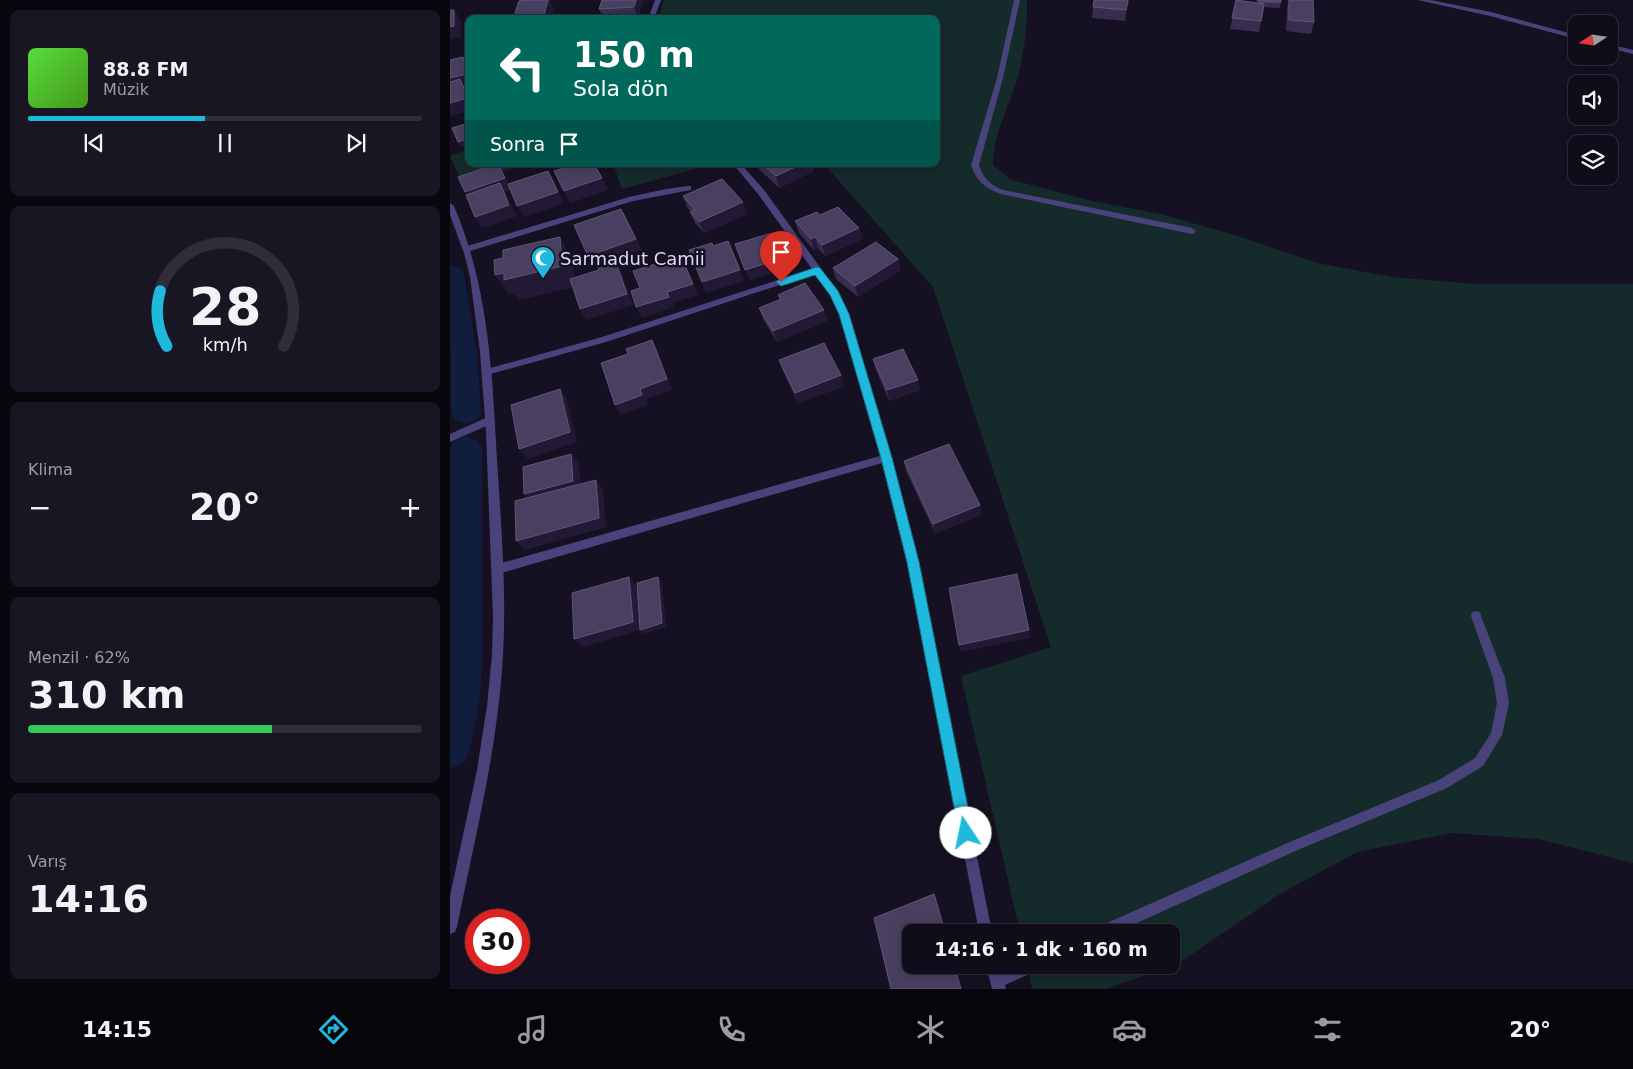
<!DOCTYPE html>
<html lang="tr">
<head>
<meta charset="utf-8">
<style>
  :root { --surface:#100d1a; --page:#191623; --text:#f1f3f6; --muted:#9c9ca2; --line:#302d39; --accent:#20b9de }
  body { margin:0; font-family:"DejaVu Sans",sans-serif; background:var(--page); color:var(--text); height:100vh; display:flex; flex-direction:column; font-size:19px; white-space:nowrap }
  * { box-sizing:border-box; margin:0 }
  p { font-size:16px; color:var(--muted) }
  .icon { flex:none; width:28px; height:28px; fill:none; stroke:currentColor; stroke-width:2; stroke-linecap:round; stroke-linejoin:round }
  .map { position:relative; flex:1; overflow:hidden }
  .details { display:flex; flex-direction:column; gap:10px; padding:10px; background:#09070e; width:450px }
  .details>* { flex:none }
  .guide { position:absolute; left:15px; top:15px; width:475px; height:152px; border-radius:10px; box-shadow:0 2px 12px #0003,0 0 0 1px var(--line); background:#00695c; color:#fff; overflow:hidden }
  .needle { width:32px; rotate:257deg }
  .buttons { position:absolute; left:1118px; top:15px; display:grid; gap:10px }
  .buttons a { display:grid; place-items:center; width:50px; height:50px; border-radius:10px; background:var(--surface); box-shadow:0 2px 12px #0003,0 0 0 1px var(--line); font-size:25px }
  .speed { position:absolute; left:15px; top:909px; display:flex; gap:10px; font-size:25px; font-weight:700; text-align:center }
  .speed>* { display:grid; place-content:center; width:65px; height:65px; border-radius:50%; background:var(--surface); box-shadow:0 2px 12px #0003,0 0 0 1px var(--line); line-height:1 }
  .speed .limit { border:8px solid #d22; background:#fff; color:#111 }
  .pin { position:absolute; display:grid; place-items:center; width:42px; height:42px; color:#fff; margin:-51px -21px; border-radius:50% 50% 50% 0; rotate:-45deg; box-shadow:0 0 5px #0007 }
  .pin .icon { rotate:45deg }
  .me { position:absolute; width:55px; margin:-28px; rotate:349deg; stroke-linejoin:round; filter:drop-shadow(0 0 4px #0008) }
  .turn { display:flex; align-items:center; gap:18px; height:105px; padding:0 25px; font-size:22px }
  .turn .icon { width:65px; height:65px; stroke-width:2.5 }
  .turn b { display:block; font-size:35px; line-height:42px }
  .then { display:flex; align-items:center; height:48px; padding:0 25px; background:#0003; gap:10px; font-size:19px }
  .big { font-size:38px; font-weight:700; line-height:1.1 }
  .details .widget { flex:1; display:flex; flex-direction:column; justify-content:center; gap:8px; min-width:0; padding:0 18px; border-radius:10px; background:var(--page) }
  .details .dial { align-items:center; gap:0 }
  .dial svg { height:130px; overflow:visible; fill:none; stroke:var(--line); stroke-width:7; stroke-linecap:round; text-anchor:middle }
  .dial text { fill:var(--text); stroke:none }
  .song { display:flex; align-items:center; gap:15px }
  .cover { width:60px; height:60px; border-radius:8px; background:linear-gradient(135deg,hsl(110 70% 55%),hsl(100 70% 35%)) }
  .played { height:5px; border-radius:2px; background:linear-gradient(90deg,var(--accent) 45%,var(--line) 45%) }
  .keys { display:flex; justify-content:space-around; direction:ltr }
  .heat { display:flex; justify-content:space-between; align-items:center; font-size:28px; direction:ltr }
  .charge { height:8px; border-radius:4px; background:linear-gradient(90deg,#34c759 62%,var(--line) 0) }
  .trip { position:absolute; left:452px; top:924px; width:278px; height:50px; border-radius:10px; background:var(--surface); box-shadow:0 2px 12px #0003,0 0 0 1px var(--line); font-weight:700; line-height:50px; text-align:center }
  .tab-bar { display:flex; height:80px; justify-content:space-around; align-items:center; background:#06050a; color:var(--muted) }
  .tab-bar .icon { width:35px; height:35px }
  .tab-bar .selected { color:var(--accent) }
  .tab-bar b { font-size:22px; color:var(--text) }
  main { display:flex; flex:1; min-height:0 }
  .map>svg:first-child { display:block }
  .green { fill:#152a2b }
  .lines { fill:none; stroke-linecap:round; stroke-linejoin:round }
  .canal { fill:#111d3c; fill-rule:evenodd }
  .minor { fill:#4a437b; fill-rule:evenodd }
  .tertiary { fill:#4a437b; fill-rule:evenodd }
  .wall { fill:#372d4e }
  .shaded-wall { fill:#221a35 }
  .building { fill:#493f60; stroke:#605778 }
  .route { fill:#20b9de; stroke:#157890 }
  .labels { text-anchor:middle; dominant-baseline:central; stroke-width:5; stroke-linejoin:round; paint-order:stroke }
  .poi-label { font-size:18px; fill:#dfd8f9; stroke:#161122; text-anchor:start }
</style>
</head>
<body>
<main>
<section class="details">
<div class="widget">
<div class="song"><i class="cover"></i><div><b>88.8 FM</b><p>Müzik</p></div></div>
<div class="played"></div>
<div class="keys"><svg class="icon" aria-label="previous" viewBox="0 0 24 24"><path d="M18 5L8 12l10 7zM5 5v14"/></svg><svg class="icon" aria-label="pause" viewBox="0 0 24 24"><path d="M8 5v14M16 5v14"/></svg><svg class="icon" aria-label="next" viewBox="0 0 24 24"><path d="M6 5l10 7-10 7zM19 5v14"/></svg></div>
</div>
<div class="widget dial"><svg viewBox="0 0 100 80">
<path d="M14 69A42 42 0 1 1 86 69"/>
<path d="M14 69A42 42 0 0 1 10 35" stroke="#20b9de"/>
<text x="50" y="56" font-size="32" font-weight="700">28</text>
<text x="50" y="72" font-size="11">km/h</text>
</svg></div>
<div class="widget"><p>Klima</p>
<div class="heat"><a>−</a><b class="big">20°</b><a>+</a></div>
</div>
<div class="widget"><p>Menzil · 62%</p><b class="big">310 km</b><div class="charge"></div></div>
<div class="widget"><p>Varış</p><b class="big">14:16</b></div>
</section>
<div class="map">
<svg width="1183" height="989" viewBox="0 0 1183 989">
  <rect width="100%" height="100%" fill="#161122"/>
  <!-- green -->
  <g class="green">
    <path d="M 214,0 L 577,0 C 578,24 574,53 568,77 C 559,106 543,135 543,165 L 562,180 L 642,201 L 711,214 L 788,236 L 867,263 L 942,277 L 1026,284 L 1183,284 L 1183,863 L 1088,839 L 1002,833 L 907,852 L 830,894 L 729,963 L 656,989 L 582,989 L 577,965 L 721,965 L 721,932 L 570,932 L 511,676 L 601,647 L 483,287 L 374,164 L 486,164 L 486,19 L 208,19 Z"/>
    <path d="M 19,149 L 19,164 L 78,164 L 12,183 L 0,156 Z"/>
    <path d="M 163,164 L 263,164 L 172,189 Z"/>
  </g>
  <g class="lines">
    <!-- canal -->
    <g class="canal">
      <path d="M 0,266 L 10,268 L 14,275 L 27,354 L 31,412 L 27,420 L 16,424 L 5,420 L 1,412 Z"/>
      <path d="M 16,436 L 27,440 L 32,449 C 32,497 32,545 32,594 C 32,650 36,709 14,763 L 0,768 L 0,449 L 5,440 Z"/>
    </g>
    <!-- minor -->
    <g class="minor">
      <path d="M 205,0 L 211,0 L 204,19 L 198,19 Z"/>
      <path d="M 564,0 L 570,0 L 553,78 L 529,165 C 533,178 540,185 553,190 L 742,228 L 746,231 L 745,233 L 742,234 L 551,194 C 536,189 526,181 521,165 L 547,78 Z"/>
      <path d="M 968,0 L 980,0 L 1041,12 L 1126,35 L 1126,39 L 1040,16 Z"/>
      <path d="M 1159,44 L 1183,50 L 1183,54 L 1159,48 Z"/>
      <path d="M 283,164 L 291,164 L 314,190 L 388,292 L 398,314 L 441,458 L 468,562 L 542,932 L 529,932 L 458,562 L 432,463 L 48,574 L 44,572 L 43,569 L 44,566 L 48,564 L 430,456 L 390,314 L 381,295 L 366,273 L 156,342 L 37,375 L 32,372 L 37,369 L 152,337 L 362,269 L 308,194 Z"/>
      <path d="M 238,186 L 241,186 L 241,190 L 183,201 L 17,252 L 13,249 L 14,247 L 179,197 L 216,189 Z"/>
      <path d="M 40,416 L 45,420 L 43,423 L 0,442 L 0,434 Z"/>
      <path d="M 1026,611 L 1030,612 L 1031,616 L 1055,678 L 1059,703 L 1052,735 L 1033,766 L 997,788 L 850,849 L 667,932 L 647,932 L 648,927 L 842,841 L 989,780 L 1025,758 L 1041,733 L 1047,703 L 1043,678 L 1021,616 L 1022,612 Z"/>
      <path d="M 536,965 L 550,965 L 552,973 L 568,965 L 590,965 L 588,970 L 555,985 L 556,989 L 542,989 Z"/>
    </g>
    <!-- tertiary -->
    <path class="tertiary" d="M 0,203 L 4,206 C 36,281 42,362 46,443 C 50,513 57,585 53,655 C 48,747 25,837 7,927 L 5,932 L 0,934 L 0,896 L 27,770 L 37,706 L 42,655 L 43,617 L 36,432 L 30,352 L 20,277 L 14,253 L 0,215 Z"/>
  </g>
  <!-- wall -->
  <g class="wall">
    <path d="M 152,0 L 193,0 L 188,18 L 179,19 L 154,19 L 149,9 Z"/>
    <path d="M 679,0 L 675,21 L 642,18 L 643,7 Z"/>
    <path d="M 786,0 L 807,3 L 806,0 L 831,0 L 831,2 L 830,8 L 814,7 L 809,32 L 780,29 Z"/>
    <path d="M 839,0 L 863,0 L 864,22 L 861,34 L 836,31 L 837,8 Z"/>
    <path d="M 307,164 L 362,164 L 364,171 L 329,188 L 309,169 Z"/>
    <path d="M 233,196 L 297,214 L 254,233 L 245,223 L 240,212 L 241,212 L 237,207 Z"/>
    <path d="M 370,215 L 409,228 L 412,239 L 375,256 L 368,248 L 364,250 L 349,233 L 345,221 Z"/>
    <path d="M 448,259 L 450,270 L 408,297 L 386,279 L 383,268 Z"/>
    <path d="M 328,295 L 374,310 L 377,321 L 327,342 L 313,319 L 309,308 L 330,300 Z"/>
    <path d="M 423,359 L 470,390 L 439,401 L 426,370 Z"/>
    <path d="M 329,360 L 394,386 L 348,403 L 333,371 Z"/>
    <path d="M 454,461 L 530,505 L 531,515 L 485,533 L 456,471 Z"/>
  </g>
  <!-- shaded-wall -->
  <g class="shaded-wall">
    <path d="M 98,0 L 100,0 L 104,9 L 101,19 L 93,19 L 93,18 Z"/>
    <path d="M 186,0 L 193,0 L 188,18 L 184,7 Z"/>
    <path d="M 678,0 L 679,0 L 675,21 L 676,10 Z"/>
    <path d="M 4,10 L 11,21 L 11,37 L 0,39 L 0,27 Z"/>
    <path d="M 13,57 L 19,67 L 19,86 L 14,87 L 19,96 L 19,111 L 0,116 L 0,78 Z"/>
    <path d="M 19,138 L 19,145 L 11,147 L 8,142 Z"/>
    <path d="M 48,164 L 62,189 L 55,192 L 67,216 L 32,228 L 25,217 L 22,203 L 15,192 Z"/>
    <path d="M 352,164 L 362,164 L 364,171 L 329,188 L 326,176 Z"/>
    <path d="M 98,171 L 104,182 L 114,203 L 74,217 L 67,206 Z"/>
    <path d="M 152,178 L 158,190 L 120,203 L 114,191 Z"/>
    <path d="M 293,202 L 297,214 L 254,233 L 249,222 Z"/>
    <path d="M 409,228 L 412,239 L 375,256 L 372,245 Z"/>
    <path d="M 110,237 L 122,258 L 125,287 L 69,300 L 64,294 L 59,295 L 45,275 Z"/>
    <path d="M 365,237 L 368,248 L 364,250 L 361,239 Z"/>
    <path d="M 186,239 L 192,250 L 144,267 L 138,256 Z"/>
    <path d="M 231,256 L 248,295 L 222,303 L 224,307 L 192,318 L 186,307 Z"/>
    <path d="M 333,258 L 336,269 L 300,280 L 295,270 Z"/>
    <path d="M 448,259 L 450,270 L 408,297 L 405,286 Z"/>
    <path d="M 165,260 L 171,271 L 183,305 L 136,320 L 130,309 Z"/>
    <path d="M 290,270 L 294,281 L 256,293 L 252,282 Z"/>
    <path d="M 374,310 L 377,321 L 327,342 L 323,331 Z"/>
    <path d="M 202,340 L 208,351 L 222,390 L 196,399 L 198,405 L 171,415 L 165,405 L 190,389 Z"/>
    <path d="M 391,375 L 394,386 L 348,403 L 345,393 Z"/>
    <path d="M 468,380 L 470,390 L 439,401 L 437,390 Z"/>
    <path d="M 110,389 L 117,399 L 127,442 L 78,459 L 69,449 Z"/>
    <path d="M 121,454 L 129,464 L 131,491 L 83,504 L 74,494 Z"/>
    <path d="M 146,480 L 153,490 L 156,527 L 75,550 L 66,541 Z"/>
    <path d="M 530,505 L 531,515 L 485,533 L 483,524 Z"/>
    <path d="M 179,577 L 186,585 L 190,630 L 133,647 L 124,639 Z"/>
    <path d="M 208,577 L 212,582 L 216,627 L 194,634 L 190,630 Z"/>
    <path d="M 579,630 L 580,638 L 511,652 L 509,645 Z"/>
    <path d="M 484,894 L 486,897 L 496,932 L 495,932 Z"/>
    <path d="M 504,965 L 505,965 L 512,989 L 511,989 Z"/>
  </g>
  <!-- building -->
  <g class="building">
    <path d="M 77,0 L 98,0 L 93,18 L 63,19 L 69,1 Z"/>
    <path d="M 152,0 L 186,0 L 184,7 L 149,9 Z"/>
    <path d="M 644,0 L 678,0 L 676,10 L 643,7 Z"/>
    <path d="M 786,0 L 814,4 L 811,21 L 782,18 Z"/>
    <path d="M 808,0 L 831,0 L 831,2 L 809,2 Z"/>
    <path d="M 839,0 L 863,0 L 864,22 L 839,20 Z"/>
    <path d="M 0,10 L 4,10 L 4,26 L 0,27 Z"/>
    <path d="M 13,57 L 17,74 L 0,78 L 0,60 Z"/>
    <path d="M 10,79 L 18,98 L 0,103 L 0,82 Z"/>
    <path d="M 19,123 L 19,138 L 8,142 L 2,128 Z"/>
    <path d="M 46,164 L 48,164 L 55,178 L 15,192 L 8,177 Z"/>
    <path d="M 126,164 L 144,164 L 152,178 L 114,191 L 104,171 Z"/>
    <path d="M 312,164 L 352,164 L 326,176 Z"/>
    <path d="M 98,171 L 108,192 L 67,206 L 58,184 Z"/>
    <path d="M 272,179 L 293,202 L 249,222 L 240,212 L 245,210 L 233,196 Z"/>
    <path d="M 50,183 L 59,205 L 25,217 L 16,195 Z"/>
    <path d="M 388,207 L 409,228 L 372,245 L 365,237 L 361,239 L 345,221 L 367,212 L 370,215 Z"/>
    <path d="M 171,209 L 186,239 L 138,256 L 124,225 Z"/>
    <path d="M 322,233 L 333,258 L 295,270 L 285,244 Z"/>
    <path d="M 110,237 L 112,266 L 54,280 L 54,273 L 45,275 L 44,260 L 53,258 L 53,250 Z"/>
    <path d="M 278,241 L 290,270 L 252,282 L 239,250 L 262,243 L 263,246 Z"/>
    <path d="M 426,242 L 448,259 L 405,286 L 383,268 Z"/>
    <path d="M 231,256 L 243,284 L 217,292 L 219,297 L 186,307 L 181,291 L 190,288 L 183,271 Z"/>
    <path d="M 165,260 L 177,294 L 130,309 L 120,279 L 149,270 L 148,266 Z"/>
    <path d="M 355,283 L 374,310 L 323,331 L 309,308 L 331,299 L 328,295 Z"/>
    <path d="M 202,340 L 217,379 L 190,389 L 192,395 L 165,405 L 151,363 L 178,354 L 176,349 Z"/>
    <path d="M 374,343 L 391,375 L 345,393 L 329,360 Z"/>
    <path d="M 453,349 L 468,380 L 437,390 L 423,359 Z"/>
    <path d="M 110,389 L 120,432 L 69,449 L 61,405 Z"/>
    <path d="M 499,444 L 530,505 L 483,524 L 454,461 Z"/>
    <path d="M 121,454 L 123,481 L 74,494 L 73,467 Z"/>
    <path d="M 146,480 L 149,518 L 66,541 L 65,501 Z"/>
    <path d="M 567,574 L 579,630 L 509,645 L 499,588 Z"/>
    <path d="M 179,577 L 183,622 L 124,639 L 122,593 Z"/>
    <path d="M 208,577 L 212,623 L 190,630 L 187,583 Z"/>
    <path d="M 484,894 L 495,932 L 461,932 L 461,965 L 504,965 L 511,989 L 441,989 L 424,918 Z"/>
  </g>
  <!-- route -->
  <path class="route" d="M 367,267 L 370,268 L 388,291 L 399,314 L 442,458 L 469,562 L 523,833 L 521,838 L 516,841 L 511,838 L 509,833 L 457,562 L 431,458 L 389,314 L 380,295 L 365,275 L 331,286 L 326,282 L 328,280 Z"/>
  <!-- icons -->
  <defs>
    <g id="mosque-pin" transform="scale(1.25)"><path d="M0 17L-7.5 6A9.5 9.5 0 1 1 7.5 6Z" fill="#20b9de" stroke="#161122"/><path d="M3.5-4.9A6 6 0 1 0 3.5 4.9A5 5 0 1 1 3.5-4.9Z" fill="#fff"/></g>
  </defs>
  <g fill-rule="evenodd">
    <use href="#mosque-pin" x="93" y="258"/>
  </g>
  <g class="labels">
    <!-- poi labels -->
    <g class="poi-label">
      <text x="110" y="258">Sarmadut Camii</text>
    </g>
  </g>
</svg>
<div class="buttons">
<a><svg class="needle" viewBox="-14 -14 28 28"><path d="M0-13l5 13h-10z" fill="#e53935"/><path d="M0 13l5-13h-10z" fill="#9c9ca2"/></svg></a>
<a><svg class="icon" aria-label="sound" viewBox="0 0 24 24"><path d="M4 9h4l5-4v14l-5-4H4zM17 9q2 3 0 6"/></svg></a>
<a><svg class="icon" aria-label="layers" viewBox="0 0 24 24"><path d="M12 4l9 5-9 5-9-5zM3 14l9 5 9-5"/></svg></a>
</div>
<div class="speed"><div class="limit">30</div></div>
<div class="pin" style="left:331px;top:282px;background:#d93025"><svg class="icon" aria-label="arrive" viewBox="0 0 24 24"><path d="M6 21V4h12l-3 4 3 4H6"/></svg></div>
<svg class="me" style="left:516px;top:833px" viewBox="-20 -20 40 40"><circle r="19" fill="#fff"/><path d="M0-13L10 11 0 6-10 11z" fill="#20b9de"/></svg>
<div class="trip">14:16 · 1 dk · 160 m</div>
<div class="guide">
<div class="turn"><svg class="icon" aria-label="left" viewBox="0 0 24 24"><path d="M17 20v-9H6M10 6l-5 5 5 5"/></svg><div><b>150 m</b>Sola dön</div></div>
<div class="then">Sonra<svg class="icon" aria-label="arrive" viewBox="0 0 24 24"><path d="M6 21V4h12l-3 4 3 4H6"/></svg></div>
</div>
</div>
</main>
<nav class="tab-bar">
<b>14:15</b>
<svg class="icon selected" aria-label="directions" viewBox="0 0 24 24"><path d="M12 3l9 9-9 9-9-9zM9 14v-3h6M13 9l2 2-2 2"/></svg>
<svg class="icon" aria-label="music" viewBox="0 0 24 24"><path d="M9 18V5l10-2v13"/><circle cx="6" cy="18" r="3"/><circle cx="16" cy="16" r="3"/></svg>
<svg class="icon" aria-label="phone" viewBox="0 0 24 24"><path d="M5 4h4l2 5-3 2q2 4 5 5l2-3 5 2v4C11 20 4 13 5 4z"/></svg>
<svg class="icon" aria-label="climate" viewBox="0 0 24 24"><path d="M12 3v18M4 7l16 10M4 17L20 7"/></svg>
<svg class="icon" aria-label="car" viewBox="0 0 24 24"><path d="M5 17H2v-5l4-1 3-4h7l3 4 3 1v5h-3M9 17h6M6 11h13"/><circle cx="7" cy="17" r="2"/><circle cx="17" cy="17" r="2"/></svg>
<svg class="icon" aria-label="filters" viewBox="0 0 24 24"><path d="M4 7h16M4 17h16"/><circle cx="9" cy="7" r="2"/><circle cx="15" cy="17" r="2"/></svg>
<b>20°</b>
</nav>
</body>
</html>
